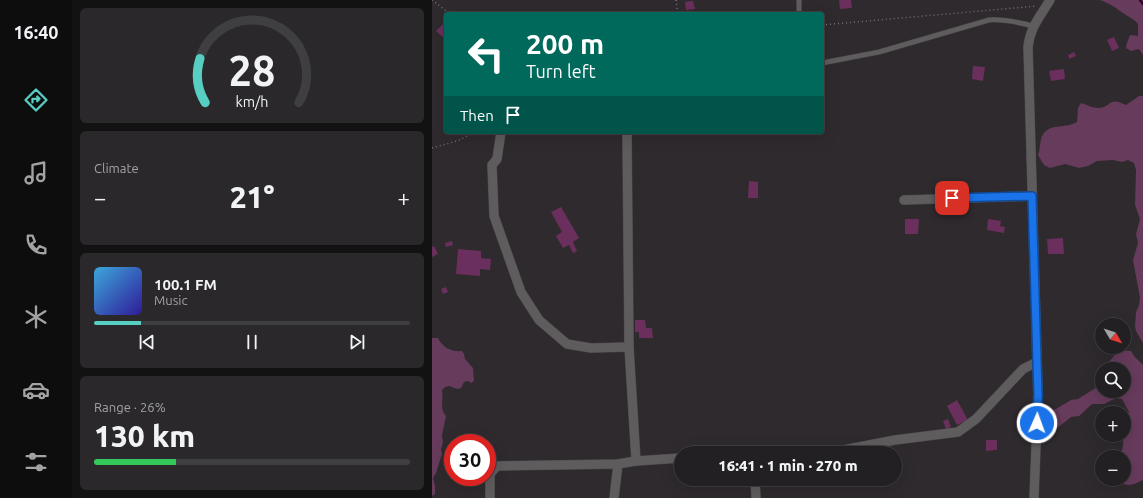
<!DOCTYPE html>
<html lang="en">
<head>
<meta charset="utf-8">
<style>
  :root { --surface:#222022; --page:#2a282a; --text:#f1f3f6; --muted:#a2a3a5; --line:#3f3e40; --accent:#56cec2 }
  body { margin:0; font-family:Ubuntu,sans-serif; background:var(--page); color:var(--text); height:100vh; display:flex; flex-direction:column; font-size:15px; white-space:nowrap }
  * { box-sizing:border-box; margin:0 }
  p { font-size:13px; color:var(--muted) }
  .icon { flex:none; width:22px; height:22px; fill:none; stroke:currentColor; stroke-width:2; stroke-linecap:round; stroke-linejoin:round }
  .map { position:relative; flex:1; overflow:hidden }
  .side { display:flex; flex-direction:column; gap:8px; padding:8px; background:#131213; width:360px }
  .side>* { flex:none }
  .top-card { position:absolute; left:12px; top:12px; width:380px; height:122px; border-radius:4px; box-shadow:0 4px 16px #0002,0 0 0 1px var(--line); background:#00695c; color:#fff; overflow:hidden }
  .needle { width:26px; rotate:129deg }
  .controls { position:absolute; left:663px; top:318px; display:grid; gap:8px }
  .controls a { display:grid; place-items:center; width:36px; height:36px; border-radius:50%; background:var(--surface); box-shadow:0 4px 16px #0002,0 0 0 1px var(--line); font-size:20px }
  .speed { position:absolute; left:12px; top:434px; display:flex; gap:8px; font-size:20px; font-weight:700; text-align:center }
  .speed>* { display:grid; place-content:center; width:52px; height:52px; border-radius:50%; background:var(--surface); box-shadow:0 4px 16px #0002,0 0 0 1px var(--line); line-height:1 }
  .speed .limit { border:6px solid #d22; background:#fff; color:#111 }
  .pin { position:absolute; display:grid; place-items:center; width:34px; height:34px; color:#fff; margin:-17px; border-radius:8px; box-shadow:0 2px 6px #0006 }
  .me { position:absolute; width:44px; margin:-22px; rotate:2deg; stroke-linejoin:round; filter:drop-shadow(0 0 3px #0008) }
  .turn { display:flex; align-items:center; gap:14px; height:84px; padding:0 16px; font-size:18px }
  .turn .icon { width:52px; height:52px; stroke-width:2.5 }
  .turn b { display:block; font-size:28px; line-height:34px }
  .then { display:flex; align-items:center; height:38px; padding:0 16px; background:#0003; gap:8px; font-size:15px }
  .big { font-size:30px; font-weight:800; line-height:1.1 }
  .side .tile { flex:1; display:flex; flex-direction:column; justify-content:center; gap:6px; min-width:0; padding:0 14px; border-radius:6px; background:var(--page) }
  .side .dial { align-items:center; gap:0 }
  .dial svg { height:104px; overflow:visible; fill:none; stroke:var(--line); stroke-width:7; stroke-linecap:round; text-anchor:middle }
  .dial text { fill:var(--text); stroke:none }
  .song { display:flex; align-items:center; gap:12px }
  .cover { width:48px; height:48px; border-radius:6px; background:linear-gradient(135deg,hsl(200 70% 55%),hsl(250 70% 35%)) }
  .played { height:4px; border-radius:2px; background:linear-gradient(90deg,var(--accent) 15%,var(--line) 15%) }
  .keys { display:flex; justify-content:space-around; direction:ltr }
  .heat { display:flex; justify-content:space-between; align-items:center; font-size:22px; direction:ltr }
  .charge { height:6px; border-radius:3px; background:linear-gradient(90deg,#34c759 26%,var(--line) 0) }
  .trip { position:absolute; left:242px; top:446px; width:228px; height:40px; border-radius:20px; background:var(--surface); box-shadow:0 4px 16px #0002,0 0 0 1px var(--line); font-weight:800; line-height:40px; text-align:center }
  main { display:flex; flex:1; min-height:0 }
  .dock { display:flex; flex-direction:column; width:72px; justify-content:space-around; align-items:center; background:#0e0d0e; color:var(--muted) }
  .dock .icon { width:28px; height:28px }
  .dock .selected { color:var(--accent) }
  .dock b { font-size:18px; color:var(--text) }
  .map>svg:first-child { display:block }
  .green { fill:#673b5c }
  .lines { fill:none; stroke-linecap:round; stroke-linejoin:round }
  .stream { stroke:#36002d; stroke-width:2.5 }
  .building { fill:#6a2f5d }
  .lane-casing { stroke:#4a4749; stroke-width:5.5 }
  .street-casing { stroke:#4a4749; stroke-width:10 }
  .path { stroke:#757274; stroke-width:1.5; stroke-dasharray:1 3; stroke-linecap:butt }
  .lane { stroke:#5e5c5d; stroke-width:4.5 }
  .street { stroke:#5e5c5d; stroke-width:9 }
  .route-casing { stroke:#114b97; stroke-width:10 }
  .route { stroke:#1a73e8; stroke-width:7 }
</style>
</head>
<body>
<main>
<nav class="dock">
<b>16:40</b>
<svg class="icon selected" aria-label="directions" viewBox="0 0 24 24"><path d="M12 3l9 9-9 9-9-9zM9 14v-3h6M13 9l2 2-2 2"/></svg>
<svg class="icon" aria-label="music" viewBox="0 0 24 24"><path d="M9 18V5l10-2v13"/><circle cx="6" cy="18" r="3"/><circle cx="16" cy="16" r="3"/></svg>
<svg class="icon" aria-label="phone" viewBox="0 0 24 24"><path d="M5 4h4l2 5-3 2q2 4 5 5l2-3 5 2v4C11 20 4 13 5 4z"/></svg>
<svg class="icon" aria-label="climate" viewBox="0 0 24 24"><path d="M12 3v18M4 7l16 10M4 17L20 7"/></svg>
<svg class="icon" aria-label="car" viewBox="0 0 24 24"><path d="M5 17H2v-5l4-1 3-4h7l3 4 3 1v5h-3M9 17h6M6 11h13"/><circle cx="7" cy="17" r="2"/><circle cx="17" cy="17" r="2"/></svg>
<svg class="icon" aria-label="filters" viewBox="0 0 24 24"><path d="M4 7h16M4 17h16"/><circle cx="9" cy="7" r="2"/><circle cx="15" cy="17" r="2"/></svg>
</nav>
<section class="side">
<div class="tile dial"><svg viewBox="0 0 100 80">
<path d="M14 69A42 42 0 1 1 86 69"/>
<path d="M14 69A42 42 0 0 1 10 35" stroke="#56cec2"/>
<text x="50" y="56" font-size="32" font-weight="700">28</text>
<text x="50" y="72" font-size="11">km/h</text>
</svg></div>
<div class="tile"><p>Climate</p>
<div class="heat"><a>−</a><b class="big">21°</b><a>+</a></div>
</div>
<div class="tile">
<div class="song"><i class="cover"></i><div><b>100.1 FM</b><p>Music</p></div></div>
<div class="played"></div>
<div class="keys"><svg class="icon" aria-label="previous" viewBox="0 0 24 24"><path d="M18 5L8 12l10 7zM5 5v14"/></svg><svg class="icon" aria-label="pause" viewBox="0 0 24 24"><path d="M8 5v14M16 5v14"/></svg><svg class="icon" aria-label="next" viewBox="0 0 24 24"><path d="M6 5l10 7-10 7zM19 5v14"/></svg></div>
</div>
<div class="tile"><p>Range · 26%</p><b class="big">130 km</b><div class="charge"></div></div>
</section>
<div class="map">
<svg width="711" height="498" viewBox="0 0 711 498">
  <rect width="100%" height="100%" fill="#2e2a2d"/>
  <!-- green -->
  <g class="green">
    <path d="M 668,0 L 711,0 L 711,55 L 707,49 L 699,51 L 694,48 L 695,43 L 698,35 L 706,36 L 706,24 C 702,19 697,17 691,13 C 682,7 679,4 668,0 Z"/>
    <path d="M 707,96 L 711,96 L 711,343 L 704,331 L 703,326 L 704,312 L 707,305 L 708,298 L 701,260 L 706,243 L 704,234 L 708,219 L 703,205 L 704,170 L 702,163 L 696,160 L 690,162 L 681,160 L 665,161 L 656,166 L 647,168 L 633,164 L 618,168 L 612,165 L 606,155 C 608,149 608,144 609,139 C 615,121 632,130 645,122 L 646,108 L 649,103 C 656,105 660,108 667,108 C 680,107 676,96 694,105 Z"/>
    <path d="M 0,338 L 6,338 C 11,348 19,352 30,351 L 32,354 L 33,359 L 41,368 L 42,381 L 39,383 L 36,381 L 32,382 L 29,388 L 25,389 L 17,386 L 13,387 L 10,390 C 12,400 7,408 14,416 L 10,435 L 11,442 L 9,450 L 10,454 L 4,473 L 1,478 L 3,486 L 3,494 L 0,496 Z"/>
    <path d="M 687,350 L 699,351 L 702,356 L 711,365 L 711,480 C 702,484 698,487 689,483 L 689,479 L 692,479 C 692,471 695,459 689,455 L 691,445 L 692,423 L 697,412 L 690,399 L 684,398 L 672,404 L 660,404 L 647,416 L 639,417 L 624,429 L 616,429 L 612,416 L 616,411 L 624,409 L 639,400 L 646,399 L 670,384 L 670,391 L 692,391 L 692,369 L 681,369 L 677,362 Z"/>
  </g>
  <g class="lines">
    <!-- stream -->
    <path class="stream" d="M 708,0 L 711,4"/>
  </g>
  <!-- building -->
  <g class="building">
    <path d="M 407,0 L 419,0 L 420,8 L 408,9 Z"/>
    <path d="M 261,1 L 263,9 L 254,10 L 253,2 Z"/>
    <path d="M 12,23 L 14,25 L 14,35 L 12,38 L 4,31 Z"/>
    <path d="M 682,37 L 687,48 L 680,51 L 675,40 Z"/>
    <path d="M 642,52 L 644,56 L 637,59 L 636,55 Z"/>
    <path d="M 541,66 L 553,67 L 551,81 L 540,79 Z"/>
    <path d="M 632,69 L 633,79 L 619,81 L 617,71 Z"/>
    <path d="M 317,181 L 326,182 L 326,198 L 316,198 Z"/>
    <path d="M 129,207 L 147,238 L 141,242 L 145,251 L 141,253 L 137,245 L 131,248 L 124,236 L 130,232 L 119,212 Z"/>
    <path d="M 473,219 L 487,219 L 486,234 L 473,234 Z"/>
    <path d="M 556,219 L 569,221 L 568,226 L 573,227 L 572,233 L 555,230 Z"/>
    <path d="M 631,238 L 632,254 L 616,254 L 615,239 Z"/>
    <path d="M 20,241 L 21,245 L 14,247 L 13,243 Z"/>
    <path d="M 2,246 L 6,254 L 0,257 L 0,247 Z"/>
    <path d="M 26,249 L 49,251 L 49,258 L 59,259 L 58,270 L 48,269 L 48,276 L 24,274 Z"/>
    <path d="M 14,287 L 16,292 L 11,294 L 9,289 Z"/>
    <path d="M 203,320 L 213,320 L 214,328 L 220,328 L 221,338 L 207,338 L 207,332 L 203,332 Z"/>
    <path d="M 525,400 L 536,420 L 525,425 L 515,406 Z"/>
    <path d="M 516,419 L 519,427 L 514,429 L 511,421 Z"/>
    <path d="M 554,440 L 565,440 L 565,450 L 554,451 Z"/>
  </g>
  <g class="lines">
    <!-- lane casing -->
    <g class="lane-casing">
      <g id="lane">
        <path d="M 367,14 L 367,0"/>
        <path d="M 390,63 L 447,52 L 557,20 C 573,19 586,22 601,26"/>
      </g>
    </g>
    <!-- street casing -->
    <g class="street-casing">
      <g id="street">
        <path d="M 69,132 L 65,159 L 60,165 L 62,216 L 89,292 L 107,320 L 135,344 L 159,348 L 197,347"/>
        <path d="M 195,132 L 197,347 L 204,461"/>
        <path d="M 472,200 L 600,196"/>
        <path d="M 396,453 L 463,440 L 526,432 L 544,419 L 591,369 L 605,362"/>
        <path d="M 323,479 L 324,498"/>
        <path d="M 58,498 L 58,474 L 65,466 L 186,464 L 204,461 L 249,458"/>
        <path d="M 182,498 L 186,464"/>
        <path d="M 602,498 L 606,394 L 596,47 C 598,27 608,17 618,0"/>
      </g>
    </g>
    <!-- path -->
    <g class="path">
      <path d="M 0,0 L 18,14"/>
      <path d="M 244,0 L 246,14"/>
      <path d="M 390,25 L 605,6"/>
      <path d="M 0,148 L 25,141 L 43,132"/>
    </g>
    <!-- lane -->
    <use href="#lane" class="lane"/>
    <!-- street -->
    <use href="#street" class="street"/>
  </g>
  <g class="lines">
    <!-- route casing -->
    <g class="route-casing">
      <path id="route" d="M 520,198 L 600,196 L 606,394 L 605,423"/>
    </g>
    <!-- route -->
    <use href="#route" class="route"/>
  </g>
</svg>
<div class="controls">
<a><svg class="needle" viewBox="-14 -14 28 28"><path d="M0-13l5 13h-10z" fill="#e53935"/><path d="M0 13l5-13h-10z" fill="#a2a3a5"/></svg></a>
<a><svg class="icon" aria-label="search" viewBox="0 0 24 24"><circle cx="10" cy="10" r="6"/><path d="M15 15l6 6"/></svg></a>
<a>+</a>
<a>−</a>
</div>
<div class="speed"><div class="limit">30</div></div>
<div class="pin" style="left:520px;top:198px;background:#d93025"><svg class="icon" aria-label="arrive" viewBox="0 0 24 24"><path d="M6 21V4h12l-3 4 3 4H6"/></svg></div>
<svg class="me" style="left:605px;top:423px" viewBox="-20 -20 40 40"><circle r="17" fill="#1a73e8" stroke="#fff" stroke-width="3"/><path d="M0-11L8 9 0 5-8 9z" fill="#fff"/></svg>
<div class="trip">16:41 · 1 min · 270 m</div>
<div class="top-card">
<div class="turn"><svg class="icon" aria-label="left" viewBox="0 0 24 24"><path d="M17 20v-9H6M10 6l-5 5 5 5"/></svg><div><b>200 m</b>Turn left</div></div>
<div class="then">Then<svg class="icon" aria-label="arrive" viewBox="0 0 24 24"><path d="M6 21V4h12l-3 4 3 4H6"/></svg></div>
</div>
</div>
</main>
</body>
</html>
